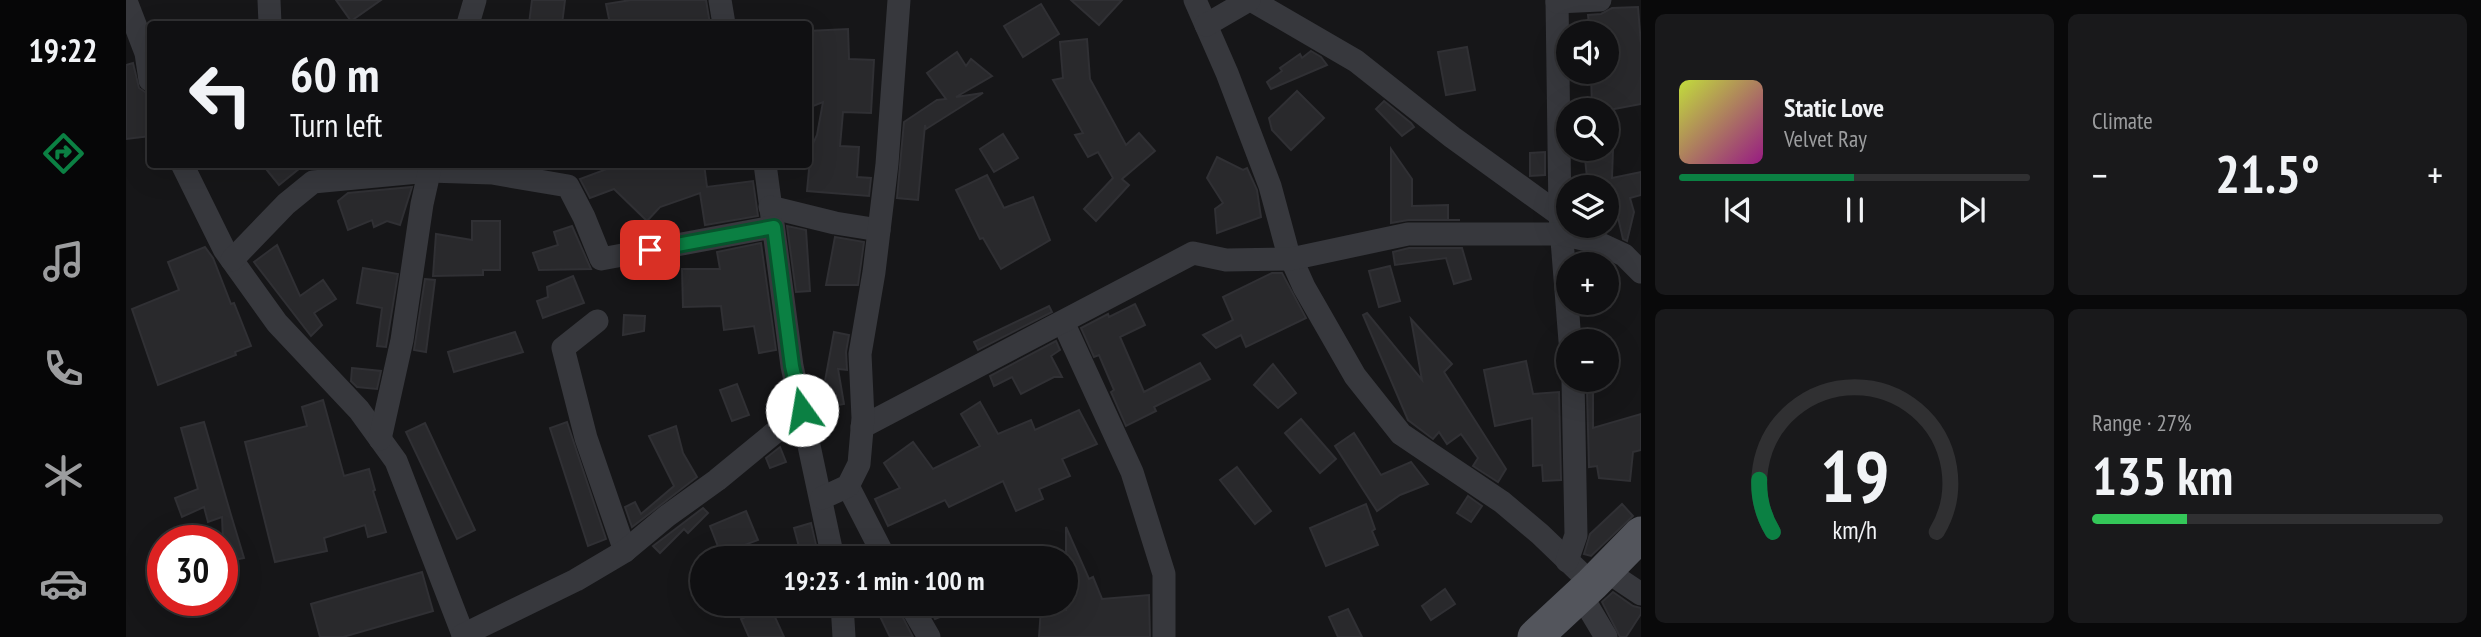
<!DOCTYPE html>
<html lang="en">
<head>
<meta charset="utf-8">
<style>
  :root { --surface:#101012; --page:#19191b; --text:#f1f3f6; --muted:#9c9d9f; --line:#303032; --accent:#0b8043 }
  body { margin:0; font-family:"PT Sans Narrow",sans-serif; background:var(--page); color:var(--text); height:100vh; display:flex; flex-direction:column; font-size:26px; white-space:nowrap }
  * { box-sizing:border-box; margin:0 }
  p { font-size:23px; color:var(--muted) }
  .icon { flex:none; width:38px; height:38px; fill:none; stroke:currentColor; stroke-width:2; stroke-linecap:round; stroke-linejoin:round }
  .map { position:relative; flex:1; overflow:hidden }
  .details { display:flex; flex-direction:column; gap:14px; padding:14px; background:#09090a; width:840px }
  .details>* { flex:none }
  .top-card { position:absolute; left:21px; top:21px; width:665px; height:147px; border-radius:7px; box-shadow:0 7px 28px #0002,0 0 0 2px var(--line); background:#101012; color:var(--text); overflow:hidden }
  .buttons { position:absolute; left:1430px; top:21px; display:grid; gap:14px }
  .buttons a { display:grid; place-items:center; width:63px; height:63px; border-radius:50%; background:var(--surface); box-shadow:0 7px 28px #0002,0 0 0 2px var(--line); font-size:35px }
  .speed { position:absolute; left:21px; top:525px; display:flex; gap:14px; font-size:35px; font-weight:700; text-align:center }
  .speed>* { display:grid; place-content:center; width:91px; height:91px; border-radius:50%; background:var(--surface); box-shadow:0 7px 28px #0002,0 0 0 2px var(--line); line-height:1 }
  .speed .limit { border:10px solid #d22; background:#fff; color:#111 }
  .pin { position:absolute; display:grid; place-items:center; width:60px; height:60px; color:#fff; margin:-30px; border-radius:14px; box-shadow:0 4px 10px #0006 }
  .me { position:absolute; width:77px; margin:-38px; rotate:347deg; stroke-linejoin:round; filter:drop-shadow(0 0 5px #0008) }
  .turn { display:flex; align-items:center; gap:24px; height:147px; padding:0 28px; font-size:32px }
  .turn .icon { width:91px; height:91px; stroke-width:2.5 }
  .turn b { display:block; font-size:49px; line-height:60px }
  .big { font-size:52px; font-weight:600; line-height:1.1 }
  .details .tile { flex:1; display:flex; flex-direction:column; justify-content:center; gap:10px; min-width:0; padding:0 24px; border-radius:10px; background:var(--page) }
  .details .dial { align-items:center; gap:0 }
  .dial svg { height:182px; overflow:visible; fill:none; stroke:var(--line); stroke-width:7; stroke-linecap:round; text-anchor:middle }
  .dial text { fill:var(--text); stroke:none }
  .song { display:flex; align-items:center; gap:21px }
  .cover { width:84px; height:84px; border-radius:10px; background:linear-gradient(135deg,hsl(70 70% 55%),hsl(310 70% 35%)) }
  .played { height:7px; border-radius:4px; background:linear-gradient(90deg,var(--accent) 50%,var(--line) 50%) }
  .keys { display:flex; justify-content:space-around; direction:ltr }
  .heat { display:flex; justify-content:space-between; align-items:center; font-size:38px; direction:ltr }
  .charge { height:10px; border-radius:5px; background:linear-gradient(90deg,#34c759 27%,var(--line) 0) }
  .details .tiles { flex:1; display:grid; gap:14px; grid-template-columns:repeat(2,1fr) }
  .trip { position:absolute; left:564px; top:546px; width:388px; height:70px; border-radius:35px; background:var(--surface); box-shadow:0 7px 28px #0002,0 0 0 2px var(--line); font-weight:600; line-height:70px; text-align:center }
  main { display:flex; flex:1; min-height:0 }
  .tabs { display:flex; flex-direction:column; width:126px; justify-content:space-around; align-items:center; background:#060607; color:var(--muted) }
  .tabs .icon { width:49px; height:49px }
  .tabs .selected { color:var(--accent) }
  .tabs b { font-size:32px; color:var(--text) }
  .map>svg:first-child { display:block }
  .building { fill:#29292c; stroke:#303034; stroke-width:2 }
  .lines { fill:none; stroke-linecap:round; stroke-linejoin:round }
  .minor { stroke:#37383d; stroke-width:23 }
  .primary { stroke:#53555c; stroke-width:35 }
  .route-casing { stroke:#07532c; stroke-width:18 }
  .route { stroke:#0b8043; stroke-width:12 }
</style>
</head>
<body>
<main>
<nav class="tabs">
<b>19:22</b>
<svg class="icon selected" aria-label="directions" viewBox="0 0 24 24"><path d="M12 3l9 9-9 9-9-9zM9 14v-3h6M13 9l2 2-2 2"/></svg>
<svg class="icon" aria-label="music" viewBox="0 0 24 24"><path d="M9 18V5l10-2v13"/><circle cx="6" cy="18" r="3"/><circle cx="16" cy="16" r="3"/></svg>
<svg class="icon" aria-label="phone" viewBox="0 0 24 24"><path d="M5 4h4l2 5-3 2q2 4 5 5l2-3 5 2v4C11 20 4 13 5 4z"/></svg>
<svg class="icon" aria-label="climate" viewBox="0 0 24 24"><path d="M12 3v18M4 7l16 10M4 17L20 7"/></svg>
<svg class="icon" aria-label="car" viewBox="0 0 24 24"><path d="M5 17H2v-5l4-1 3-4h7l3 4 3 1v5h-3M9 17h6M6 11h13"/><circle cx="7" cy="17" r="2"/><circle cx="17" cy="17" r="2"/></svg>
</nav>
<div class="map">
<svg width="1515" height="637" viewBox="0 0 1515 637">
  <rect width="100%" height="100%" fill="#161618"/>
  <!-- building -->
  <g class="building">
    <path d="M 210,0 L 255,0 L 225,21 Z"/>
    <path d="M 406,0 L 439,0 L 436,24 L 403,24 Z"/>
    <path d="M 505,0 L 580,0 L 584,24 L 484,24 L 480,4 Z"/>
    <path d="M 945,0 L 996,0 L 973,25 Z"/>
    <path d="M 915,4 L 933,34 L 897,57 L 878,26 Z"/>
    <path d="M 1512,7 L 1515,45 L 1515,104 L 1483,110 L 1466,110 L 1465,72 L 1480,72 L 1480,33 L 1464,33 L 1462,15 L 1475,14 L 1486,8 Z"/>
    <path d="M 722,29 L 723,59 L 748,60 L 745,113 L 717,112 L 714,146 L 733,147 L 731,177 L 745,178 L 743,196 L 681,191 L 685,148 L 691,135 L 697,102 L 682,108 L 682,31 Z"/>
    <path d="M 961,39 L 964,79 L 1000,145 L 1013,133 L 1029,151 L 996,179 L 1003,185 L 970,221 L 958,209 L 987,178 L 972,152 L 962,157 L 949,135 L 957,133 L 927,80 L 937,78 L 934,42 Z"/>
    <path d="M 1341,47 L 1349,90 L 1320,95 L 1312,52 Z"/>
    <path d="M 1185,51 L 1195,57 L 1201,65 L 1145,89 L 1141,82 L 1156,71 L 1154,68 L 1174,54 L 1176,58 Z"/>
    <path d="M 831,52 L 840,66 L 845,59 L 866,76 L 830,97 L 857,93 L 800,129 L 799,125 L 792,200 L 771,198 L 778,122 L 811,100 L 820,99 L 801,73 Z"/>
    <path d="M 7,63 L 13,88 L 22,94 L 24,136 L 0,139 L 0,65 Z"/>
    <path d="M 1171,91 L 1198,118 L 1165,150 L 1146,130 L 1143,118 Z"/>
    <path d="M 1258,101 L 1285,123 L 1288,127 L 1276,136 L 1250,109 Z"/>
    <path d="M 877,134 L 892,158 L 868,172 L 854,149 Z"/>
    <path d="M 1265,149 L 1286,179 L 1286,206 L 1322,205 L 1322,220 L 1334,220 L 1282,220 L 1265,223 Z"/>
    <path d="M 1458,149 L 1487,149 L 1486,178 L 1515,172 L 1515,195 L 1504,198 L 1508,212 L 1501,241 L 1497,239 L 1485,187 L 1462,187 Z"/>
    <path d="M 1419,152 L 1419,175 L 1404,176 L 1404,153 Z"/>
    <path d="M 1091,157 L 1117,170 L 1121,168 L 1131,190 L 1135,217 L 1091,233 L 1089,209 L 1097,203 L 1081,178 Z"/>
    <path d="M 136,164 L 179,164 L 153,185 Z"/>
    <path d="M 479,164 L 578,164 L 581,187 L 627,181 L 632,216 L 579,225 L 574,193 L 534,207 L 521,221 L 488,189 L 464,198 L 454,179 L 481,169 Z"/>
    <path d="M 861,175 L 878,208 L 907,197 L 924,240 L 875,269 L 857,238 L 854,239 L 830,190 Z"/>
    <path d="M 286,187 L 274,225 L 261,221 L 248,227 L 246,220 L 222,230 L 212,201 L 222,193 Z"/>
    <path d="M 346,221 L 374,221 L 374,270 L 357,270 L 357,275 L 307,276 L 310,234 L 346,240 Z"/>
    <path d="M 446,226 L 465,269 L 413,270 L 407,253 L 432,245 L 428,232 Z"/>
    <path d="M 661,226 L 680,230 L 684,291 L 670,292 Z"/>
    <path d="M 709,237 L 738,242 L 732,285 L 700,285 Z"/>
    <path d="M 635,243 L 650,350 L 633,353 L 628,326 L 598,330 L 595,306 L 557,307 L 556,269 L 594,269 L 591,252 Z"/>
    <path d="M 151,245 L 174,296 L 197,280 L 210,299 L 188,313 L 196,325 L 185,336 L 128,262 Z"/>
    <path d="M 79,247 L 87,258 L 105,304 L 108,303 L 125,346 L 109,352 L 110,355 L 32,385 L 6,309 L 53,290 L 42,262 Z"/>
    <path d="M 1283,248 L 1336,248 L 1345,279 L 1328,284 L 1320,258 L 1269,265 L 1267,252 Z"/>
    <path d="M 1264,266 L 1274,301 L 1253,307 L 1243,271 Z"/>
    <path d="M 237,268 L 272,274 L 260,347 L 251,346 L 256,308 L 231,303 Z"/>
    <path d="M 1146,273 L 1156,273 L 1180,318 L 1120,347 L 1115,335 L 1090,348 L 1077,335 L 1107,320 L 1097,297 Z"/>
    <path d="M 447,276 L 458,303 L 417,318 L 411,301 L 422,297 L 421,287 Z"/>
    <path d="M 299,279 L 309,280 L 300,352 L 288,350 Z"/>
    <path d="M 1009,304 L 1019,325 L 994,337 L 1018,392 L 1074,363 L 1084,379 L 1028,407 L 1030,411 L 1000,426 L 985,392 L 988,390 L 973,355 L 968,357 L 955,328 L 982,314 L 983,317 Z"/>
    <path d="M 923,306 L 926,312 L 852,350 L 848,342 Z"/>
    <path d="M 1241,313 L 1296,380 L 1285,319 L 1326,364 L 1318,372 L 1380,469 L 1372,482 L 1347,466 L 1352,458 L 1335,434 L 1321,444 L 1313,432 L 1307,439 L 1282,420 L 1237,315 Z"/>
    <path d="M 498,315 L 519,316 L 518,331 L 497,335 Z"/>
    <path d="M 389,332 L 397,352 L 328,372 L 322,352 Z"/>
    <path d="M 708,332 L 723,335 L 720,352 L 721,370 L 712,369 L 718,404 L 690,409 L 684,384 L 699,381 Z"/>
    <path d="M 930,341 L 934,350 L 925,356 L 936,377 L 928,377 L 895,394 L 886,377 L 868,386 L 864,376 Z"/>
    <path d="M 1400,361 L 1407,394 L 1433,392 L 1435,480 L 1417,481 L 1416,465 L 1407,466 L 1406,418 L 1369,426 L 1358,370 Z"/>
    <path d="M 1147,364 L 1170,393 L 1152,408 L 1128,385 Z"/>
    <path d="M 226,368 L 255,371 L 251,389 L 231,387 L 225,381 Z"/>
    <path d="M 611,384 L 623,415 L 606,421 L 594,390 Z"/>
    <path d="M 1467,390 L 1467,428 L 1515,414 L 1515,450 L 1507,452 L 1504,481 L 1473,478 L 1471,466 L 1463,467 L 1461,391 Z"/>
    <path d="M 197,400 L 218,476 L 243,469 L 249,490 L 247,491 L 260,532 L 242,537 L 239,525 L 198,538 L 201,551 L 149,562 L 119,442 L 181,426 L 176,407 Z"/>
    <path d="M 854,402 L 872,434 L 905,420 L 909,430 L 953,410 L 971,444 L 936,459 L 944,476 L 913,489 L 917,499 L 890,511 L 877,481 L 823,507 L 819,500 L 762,526 L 749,499 L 774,488 L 758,463 L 787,442 L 807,469 L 854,446 L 835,414 Z"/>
    <path d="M 1175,419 L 1210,459 L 1194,473 L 1159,433 Z"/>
    <path d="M 78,422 L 105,515 L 118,558 L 98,562 L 96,517 L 82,522 L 78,507 L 56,517 L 49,498 L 72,489 L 55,428 Z"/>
    <path d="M 441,422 L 480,539 L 462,546 L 424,428 Z"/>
    <path d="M 299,423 L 349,530 L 331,539 L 280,432 Z"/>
    <path d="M 550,426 L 557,453 L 571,477 L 506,527 L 499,507 L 509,502 L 515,514 L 548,486 L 523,436 Z"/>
    <path d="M 1228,433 L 1255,475 L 1285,462 L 1302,484 L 1274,495 L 1251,511 L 1209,446 Z"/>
    <path d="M 654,447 L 660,462 L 644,468 L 640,458 Z"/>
    <path d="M 1111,467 L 1145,511 L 1129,524 L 1094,480 Z"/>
    <path d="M 1342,496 L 1356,506 L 1345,522 L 1331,513 Z"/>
    <path d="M 1240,504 L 1249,529 L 1246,531 L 1252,545 L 1200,566 L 1184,528 Z"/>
    <path d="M 1496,504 L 1507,516 L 1465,556 L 1458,554 L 1464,534 Z"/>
    <path d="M 577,508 L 582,513 L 562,533 L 558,529 L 534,553 L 527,546 Z"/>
    <path d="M 620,511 L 632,540 L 595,554 L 584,526 Z"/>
    <path d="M 685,523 L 693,558 L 676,558 L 668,528 Z"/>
    <path d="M 940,527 L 963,579 L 967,577 L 976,599 L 1023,595 L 1024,637 L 913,637 L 915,608 L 940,610 Z"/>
    <path d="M 296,572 L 307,611 L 217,637 L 194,637 L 185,604 Z"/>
    <path d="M 1319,589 L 1329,604 L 1305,620 L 1296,606 Z"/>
    <path d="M 1487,592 L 1507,606 L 1515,608 L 1515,614 L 1500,637 L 1494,637 L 1476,602 Z"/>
    <path d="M 748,604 L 770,604 L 787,637 L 764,637 Z"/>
    <path d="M 800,604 L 844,604 L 844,605 L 809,619 Z"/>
    <path d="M 644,606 L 658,637 L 623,637 L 615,619 Z"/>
    <path d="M 1222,609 L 1236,637 L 1212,637 L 1203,617 Z"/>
  </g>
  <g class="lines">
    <!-- minor -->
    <g class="minor">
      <path d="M 143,0 L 144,24"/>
      <path d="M 594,0 L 598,24"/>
      <path d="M 1069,0 L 1101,73 L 1144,186 L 1161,249 L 1178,287 L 1229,376 L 1275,434 L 1376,502 L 1414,534 L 1466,584"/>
      <path d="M 1125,0 L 1230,61 L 1326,137 L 1434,215"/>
      <path d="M 1431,0 L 1434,215 L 1444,341"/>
      <path d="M 0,1 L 20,53 L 24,80"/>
      <path d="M 1431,2 L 1474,0"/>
      <path d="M 342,24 L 349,0"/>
      <path d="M 1080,25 L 1123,0"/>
      <path d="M 56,164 L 98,249 L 151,323 L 233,410 L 270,461 L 338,637"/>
      <path d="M 639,164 L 666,366 L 707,558"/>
      <path d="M 644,207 L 709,223 L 753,230"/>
      <path d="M 106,260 L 160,204 L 187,182 L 303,171 L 366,173 L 442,186 L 458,217 L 475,259 L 647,227"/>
      <path d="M 471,321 L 437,348 L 460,438 L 499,551"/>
      <path d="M 937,322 L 1006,472 L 1038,574 L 1038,637"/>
      <path d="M 736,427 L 1067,253 L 1100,260 L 1165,259 L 1282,234 L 1435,234 L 1470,242 L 1498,255 L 1515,272"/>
      <path d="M 254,439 L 276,340 L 296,204 L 305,164"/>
      <path d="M 722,486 L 759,558"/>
      <path d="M 696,498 L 722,486 L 733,464 L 737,418 L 734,354 L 748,272 L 761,164 L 773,0"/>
      <path d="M 1441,561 L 1450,535 L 1447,380"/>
      <path d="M 1479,570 L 1515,594"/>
      <path d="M 1455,595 L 1480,637"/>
      <path d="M 716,604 L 718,637"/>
      <path d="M 784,604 L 803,637"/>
      <path d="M 337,635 L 450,580 L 499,551 L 541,516 L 591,480 L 676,410"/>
    </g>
    <!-- primary -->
    <path class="primary" d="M 1409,637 L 1466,584 L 1515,534"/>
  </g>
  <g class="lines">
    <!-- route casing -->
    <g class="route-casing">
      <path id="route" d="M 524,250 L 648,227 L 666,366 L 676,410"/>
    </g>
    <!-- route -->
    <use href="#route" class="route"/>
  </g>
</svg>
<div class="buttons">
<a><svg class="icon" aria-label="sound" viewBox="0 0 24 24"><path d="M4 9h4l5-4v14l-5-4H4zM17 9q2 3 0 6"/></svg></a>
<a><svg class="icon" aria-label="search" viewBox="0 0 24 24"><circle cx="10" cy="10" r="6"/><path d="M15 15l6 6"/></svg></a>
<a><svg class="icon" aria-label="layers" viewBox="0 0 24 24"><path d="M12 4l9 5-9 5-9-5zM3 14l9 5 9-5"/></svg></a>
<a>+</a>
<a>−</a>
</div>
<div class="speed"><div class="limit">30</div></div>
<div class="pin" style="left:524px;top:250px;background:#d93025"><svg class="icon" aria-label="arrive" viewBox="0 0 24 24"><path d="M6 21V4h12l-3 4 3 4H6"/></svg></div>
<svg class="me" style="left:676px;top:410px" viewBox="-20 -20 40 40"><circle r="19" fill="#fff"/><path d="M0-13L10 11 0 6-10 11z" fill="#0b8043"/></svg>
<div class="trip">19:23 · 1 min · 100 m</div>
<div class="top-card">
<div class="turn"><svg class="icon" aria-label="left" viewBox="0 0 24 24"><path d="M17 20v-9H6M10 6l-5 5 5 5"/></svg><div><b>60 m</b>Turn left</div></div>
</div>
</div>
<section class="details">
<div class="tiles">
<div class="tile">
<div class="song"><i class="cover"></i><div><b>Static Love</b><p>Velvet Ray</p></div></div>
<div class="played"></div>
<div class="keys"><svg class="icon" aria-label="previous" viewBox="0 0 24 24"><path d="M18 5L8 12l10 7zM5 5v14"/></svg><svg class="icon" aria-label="pause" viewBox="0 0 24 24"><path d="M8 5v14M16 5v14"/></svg><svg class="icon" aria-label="next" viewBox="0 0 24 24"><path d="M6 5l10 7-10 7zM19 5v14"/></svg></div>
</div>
<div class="tile"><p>Climate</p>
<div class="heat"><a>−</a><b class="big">21.5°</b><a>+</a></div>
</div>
<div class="tile dial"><svg viewBox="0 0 100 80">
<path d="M14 69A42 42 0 1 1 86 69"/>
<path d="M14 69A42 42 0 0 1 8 46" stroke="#0b8043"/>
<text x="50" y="56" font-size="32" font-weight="700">19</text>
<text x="50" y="72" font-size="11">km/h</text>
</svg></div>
<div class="tile"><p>Range · 27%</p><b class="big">135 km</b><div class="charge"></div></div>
</div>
</section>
</main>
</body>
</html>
